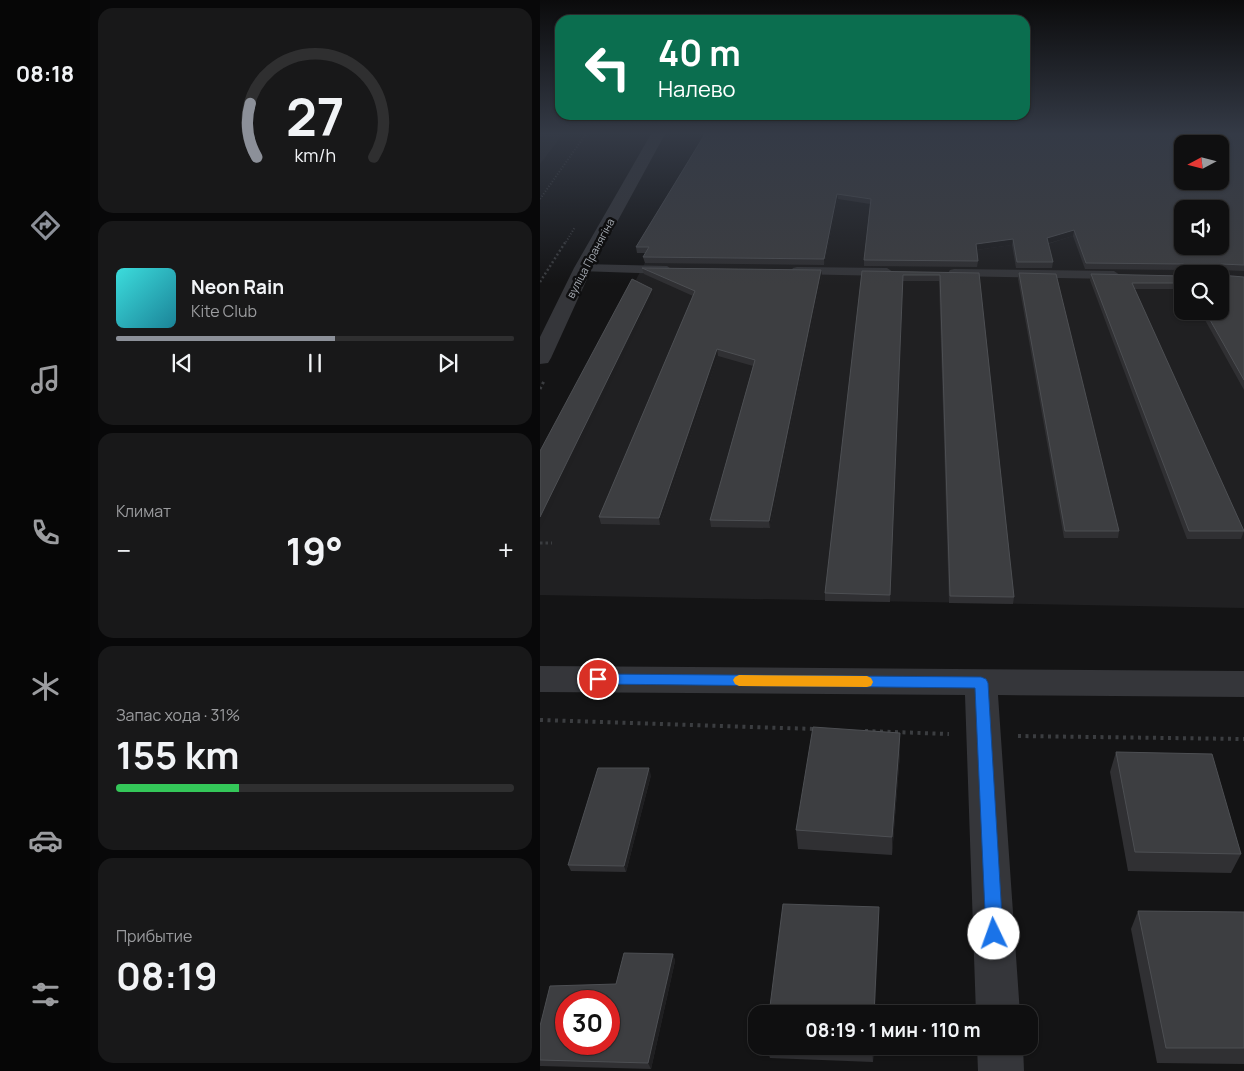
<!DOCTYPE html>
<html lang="ru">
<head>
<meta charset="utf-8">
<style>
  :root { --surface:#0f0f10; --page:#181819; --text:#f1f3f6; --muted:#9b9c9f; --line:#2f2f30; --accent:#8c9099 }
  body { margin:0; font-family:Manrope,sans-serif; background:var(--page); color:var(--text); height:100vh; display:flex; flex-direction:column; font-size:19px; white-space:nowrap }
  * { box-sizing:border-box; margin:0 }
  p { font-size:16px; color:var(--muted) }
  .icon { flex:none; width:28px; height:28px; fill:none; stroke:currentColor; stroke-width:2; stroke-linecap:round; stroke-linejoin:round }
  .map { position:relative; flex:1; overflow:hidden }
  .details { display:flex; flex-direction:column; gap:8px; padding:8px; background:#080809; width:450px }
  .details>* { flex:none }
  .top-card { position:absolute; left:15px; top:15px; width:475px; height:105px; border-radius:15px; box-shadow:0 1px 4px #0004,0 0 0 1px var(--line); background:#0b6e4f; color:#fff; overflow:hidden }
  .needle { width:32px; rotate:263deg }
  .tools { position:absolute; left:634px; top:135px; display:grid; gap:10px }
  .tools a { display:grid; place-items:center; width:55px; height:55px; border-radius:10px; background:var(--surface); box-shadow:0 1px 4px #0004,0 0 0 1px var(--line); font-size:25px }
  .speed { position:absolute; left:15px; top:990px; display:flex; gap:10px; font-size:25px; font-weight:700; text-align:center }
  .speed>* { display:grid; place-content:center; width:65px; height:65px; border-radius:50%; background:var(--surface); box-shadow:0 1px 4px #0004,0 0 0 1px var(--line); line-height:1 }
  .speed .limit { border:8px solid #d22; background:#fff; color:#111 }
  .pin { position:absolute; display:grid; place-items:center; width:42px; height:42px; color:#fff; margin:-21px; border:2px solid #fff; border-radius:50%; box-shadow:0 1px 5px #0007 }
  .me { position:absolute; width:55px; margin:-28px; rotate:357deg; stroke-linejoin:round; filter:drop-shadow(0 0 4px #0008) }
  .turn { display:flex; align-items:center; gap:18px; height:105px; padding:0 20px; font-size:22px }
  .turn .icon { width:65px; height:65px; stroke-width:2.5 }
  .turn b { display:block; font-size:35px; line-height:42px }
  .big { font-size:38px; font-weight:700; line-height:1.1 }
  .details .widget { flex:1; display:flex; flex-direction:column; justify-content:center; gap:8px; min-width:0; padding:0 18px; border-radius:15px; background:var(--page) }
  .details .dial { align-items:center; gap:0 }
  .dial svg { height:130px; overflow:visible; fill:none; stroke:var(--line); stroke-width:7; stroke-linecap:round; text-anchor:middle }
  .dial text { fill:var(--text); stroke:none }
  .song { display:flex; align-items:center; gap:15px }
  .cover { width:60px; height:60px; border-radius:8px; background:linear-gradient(135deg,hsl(180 70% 55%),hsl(190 70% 35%)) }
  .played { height:5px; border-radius:2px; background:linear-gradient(90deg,var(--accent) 55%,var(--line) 55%) }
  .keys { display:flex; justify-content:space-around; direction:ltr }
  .heat { display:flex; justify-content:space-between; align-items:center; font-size:28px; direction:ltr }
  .charge { height:8px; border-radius:4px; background:linear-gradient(90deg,#34c759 31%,var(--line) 0) }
  .trip { position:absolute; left:208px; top:1005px; width:290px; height:50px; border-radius:15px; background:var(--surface); box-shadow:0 1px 4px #0004,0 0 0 1px var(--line); font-weight:700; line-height:50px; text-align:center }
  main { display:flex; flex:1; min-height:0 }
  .menu { display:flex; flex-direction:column; width:90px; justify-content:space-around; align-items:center; background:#060606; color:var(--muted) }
  .menu .icon { width:35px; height:35px }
  .menu .current { color:var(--accent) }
  .menu b { font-size:22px; color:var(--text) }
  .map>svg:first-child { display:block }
  .built { fill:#202022; fill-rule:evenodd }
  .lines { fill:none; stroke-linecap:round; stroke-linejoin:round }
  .path-far3 { stroke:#3b3d40; stroke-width:2; stroke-dasharray:1 2; stroke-linecap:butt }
  .path-far2 { stroke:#3b3d40; stroke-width:2.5; stroke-dasharray:2 2.5; stroke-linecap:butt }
  .path-far1 { stroke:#3b3d40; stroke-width:3; stroke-dasharray:2.5 3; stroke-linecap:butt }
  .path { stroke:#3b3d40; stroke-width:4; stroke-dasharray:3 4.5; stroke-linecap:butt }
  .lane { fill:#35363a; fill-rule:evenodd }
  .street { fill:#35363a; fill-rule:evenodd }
  .wall { fill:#303033 }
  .shaded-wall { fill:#1f1f21 }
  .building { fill:#3d3e41; stroke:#4d4f53; fill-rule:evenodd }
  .route { fill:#1a73e8; stroke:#114b97 }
  .slow { fill:#f59e0b }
  .labels { text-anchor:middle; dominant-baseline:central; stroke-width:5; stroke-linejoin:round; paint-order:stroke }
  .far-street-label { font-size:11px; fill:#a7acb4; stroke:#0f0f10 }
</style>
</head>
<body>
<main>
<nav class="menu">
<b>08:18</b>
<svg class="icon current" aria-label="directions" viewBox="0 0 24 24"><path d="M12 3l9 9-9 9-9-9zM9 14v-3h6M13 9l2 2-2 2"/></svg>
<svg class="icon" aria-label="music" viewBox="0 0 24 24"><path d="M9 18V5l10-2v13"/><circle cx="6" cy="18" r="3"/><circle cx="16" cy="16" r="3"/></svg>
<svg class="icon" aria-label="phone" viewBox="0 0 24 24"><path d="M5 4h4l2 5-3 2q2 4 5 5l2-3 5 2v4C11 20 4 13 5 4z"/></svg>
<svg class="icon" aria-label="climate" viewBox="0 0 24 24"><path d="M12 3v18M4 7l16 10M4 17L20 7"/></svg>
<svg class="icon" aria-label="car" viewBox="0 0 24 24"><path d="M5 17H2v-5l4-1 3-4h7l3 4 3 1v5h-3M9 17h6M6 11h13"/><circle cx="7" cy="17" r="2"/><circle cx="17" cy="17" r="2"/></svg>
<svg class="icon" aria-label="filters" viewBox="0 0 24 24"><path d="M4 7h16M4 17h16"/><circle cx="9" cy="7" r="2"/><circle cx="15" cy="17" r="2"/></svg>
</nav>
<section class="details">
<div class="widget dial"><svg viewBox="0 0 100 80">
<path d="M14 69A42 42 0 1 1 86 69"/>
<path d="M14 69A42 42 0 0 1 10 36" stroke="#8c9099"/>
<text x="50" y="56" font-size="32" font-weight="700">27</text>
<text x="50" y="72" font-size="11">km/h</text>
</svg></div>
<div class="widget">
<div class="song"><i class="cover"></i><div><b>Neon Rain</b><p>Kite Club</p></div></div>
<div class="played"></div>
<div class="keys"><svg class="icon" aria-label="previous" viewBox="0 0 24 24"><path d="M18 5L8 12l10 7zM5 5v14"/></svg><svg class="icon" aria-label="pause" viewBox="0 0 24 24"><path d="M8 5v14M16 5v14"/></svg><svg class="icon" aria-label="next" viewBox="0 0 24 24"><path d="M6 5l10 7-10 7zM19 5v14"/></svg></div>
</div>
<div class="widget"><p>Климат</p>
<div class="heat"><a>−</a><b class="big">19°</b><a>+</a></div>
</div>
<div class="widget"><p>Запас хода · 31%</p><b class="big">155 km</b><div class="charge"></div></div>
<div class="widget"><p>Прибытие</p><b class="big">08:19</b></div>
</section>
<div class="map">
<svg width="704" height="1071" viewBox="0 0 704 1071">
  <rect width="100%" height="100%" fill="#141415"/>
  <!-- built -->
  <path class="built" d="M 168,134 L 704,134 L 704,608 L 0,595 L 0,463 L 110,253 L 97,253 ZM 642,144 L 680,144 L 680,181 L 642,181 ZM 642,209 L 680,209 L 680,246 L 642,246 ZM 642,274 L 680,274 L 680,311 L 642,311 Z"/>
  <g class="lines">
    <!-- path-far3 -->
    <g class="path-far3">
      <path d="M 0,199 L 46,134"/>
      <path d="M 26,242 L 35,227"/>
    </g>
    <!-- path-far2 -->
    <path class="path-far2" d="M 0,282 L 26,241"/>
    <!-- path-far1 -->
    <g class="path-far1">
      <path d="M 0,389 L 4,381"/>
      <path d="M 0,543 L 12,543"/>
    </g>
    <!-- path -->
    <g class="path">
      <path d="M 0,720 L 274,729"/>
      <path d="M 325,731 L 409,734"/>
      <path d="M 478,736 L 704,739"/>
    </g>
    <!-- lane -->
    <g class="lane">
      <path d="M 43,264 L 127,266 L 133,270 L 127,274 L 39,271 L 37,268 L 39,265 Z"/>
      <path d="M 257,267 L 347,268 L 353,272 L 347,276 L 253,274 L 251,271 L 253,268 Z"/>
      <path d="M 414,269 L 574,271 L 580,275 L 574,279 L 410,276 L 408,273 L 410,270 Z"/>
    </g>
    <!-- street -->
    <g class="street">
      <path d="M 111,134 L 125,134 L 52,268 L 11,358 L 8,363 L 0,364 L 0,337 L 34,268 Z"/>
      <path d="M 0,666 L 704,671 L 704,697 L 458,695 L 480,1014 L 436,1014 L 425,695 L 0,692 Z"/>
      <path d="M 437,1046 L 483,1046 L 484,1071 L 438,1071 Z"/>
    </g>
  </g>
  <!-- wall -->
  <g class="wall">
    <path d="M 165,134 L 704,134 L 704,271 L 680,270 L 680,275 L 704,277 L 704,390 L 660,311 L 680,311 L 645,271 L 642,270 L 545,269 L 533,236 L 508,244 L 513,262 L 512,268 L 476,268 L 472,245 L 437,250 L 438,261 L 437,267 L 324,266 L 324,260 L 330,204 L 298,199 L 284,265 L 105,263 L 103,257 L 106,253 L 97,253 L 96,247 Z"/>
    <path d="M 102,268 L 281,270 L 282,276 L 230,528 L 171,527 L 170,520 L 213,366 L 178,356 L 120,525 L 61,524 L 59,517 L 153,296 L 104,274 Z"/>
    <path d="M 322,271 L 439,273 L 474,597 L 473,604 L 409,603 L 399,281 L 362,281 L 350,602 L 285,601 L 285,593 Z"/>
    <path d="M 479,273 L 579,531 L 578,538 L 524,538 L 478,279 Z"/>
    <path d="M 551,274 L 642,276 L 642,289 L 594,289 L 704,531 L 701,539 L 647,539 L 550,280 Z"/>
    <path d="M 360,733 L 360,753 L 352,855 L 258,849 L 256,830 Z"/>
    <path d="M 576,752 L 701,854 L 691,873 L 588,871 L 570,772 Z"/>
    <path d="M 111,775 L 86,872 L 31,871 L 28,865 Z"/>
    <path d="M 598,911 L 704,912 L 704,1064 L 617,1063 L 591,929 Z"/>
    <path d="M 133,954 L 135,961 L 111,1069 L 0,1066 L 0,1026 L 76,984 Z"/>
    <path d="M 226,1046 L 334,1046 L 333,1062 L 230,1058 Z"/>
  </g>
  <!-- shaded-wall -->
  <g class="shaded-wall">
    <path d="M 0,134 L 23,134 L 0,164 Z"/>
    <path d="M 297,194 L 298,199 L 284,265 L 284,259 Z"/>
    <path d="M 534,230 L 533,236 L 506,244 L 507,238 Z"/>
    <path d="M 473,239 L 472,245 L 436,250 L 436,244 Z"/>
    <path d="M 681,264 L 679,270 L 675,268 Z"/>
    <path d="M 281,270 L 282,276 L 230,528 L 229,521 Z"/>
    <path d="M 112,289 L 113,295 L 0,529 L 0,517 Z"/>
    <path d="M 177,349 L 178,356 L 120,525 L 119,518 Z"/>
    <path d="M 360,733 L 360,753 L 352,855 L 352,837 Z"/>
    <path d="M 109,768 L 111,775 L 86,872 L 84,866 Z"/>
    <path d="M 339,907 L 339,925 L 335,1014 L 334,1014 Z"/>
    <path d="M 133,954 L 135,961 L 111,1069 L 108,1063 Z"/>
    <path d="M 332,1046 L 334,1046 L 333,1062 Z"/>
  </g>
  <!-- building -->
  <g class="building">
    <path d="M 165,134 L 704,134 L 704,265 L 681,264 L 675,268 L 680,270 L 680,275 L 704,277 L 704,380 L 665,311 L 680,311 L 680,274 L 644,274 L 645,270 L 650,269 L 650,267 L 643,264 L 546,263 L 534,230 L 507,238 L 513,262 L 477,262 L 473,239 L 436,244 L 438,261 L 324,260 L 331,199 L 297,194 L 284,259 L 103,257 L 109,247 L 96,247 ZM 642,144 L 680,144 L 680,181 L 642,181 ZM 642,209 L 680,209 L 680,246 L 642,246 Z"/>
    <path d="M 102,268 L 281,270 L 229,521 L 170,520 L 215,360 L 177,349 L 119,518 L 59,517 L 155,291 Z"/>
    <path d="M 322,271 L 439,273 L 474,597 L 410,596 L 400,275 L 363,275 L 350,595 L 285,593 Z"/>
    <path d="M 479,273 L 516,274 L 579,531 L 525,531 Z"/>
    <path d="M 551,274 L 642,276 L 642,283 L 592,283 L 704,531 L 649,531 Z"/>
    <path d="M 92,279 L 112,289 L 0,517 L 0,451 Z"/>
    <path d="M 273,727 L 360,733 L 352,837 L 256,830 Z"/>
    <path d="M 576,752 L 672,754 L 701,854 L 595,852 Z"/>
    <path d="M 58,768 L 109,768 L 84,866 L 28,865 Z"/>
    <path d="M 243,904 L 339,907 L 334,1014 L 229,1014 Z"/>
    <path d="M 598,911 L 704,912 L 704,1048 L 626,1048 Z"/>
    <path d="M 84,953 L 133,954 L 108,1063 L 0,1060 L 0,1026 L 10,986 L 76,984 ZM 26,1001 L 69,1001 L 69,1044 L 26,1044 Z"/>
  </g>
  <!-- sky -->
  <linearGradient id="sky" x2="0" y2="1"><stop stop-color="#0b0b0c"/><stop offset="0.47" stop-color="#343a46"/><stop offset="1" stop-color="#343a46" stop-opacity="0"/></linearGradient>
  <rect width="704" height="284" fill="url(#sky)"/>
  <!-- route -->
  <path class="route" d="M 58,674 L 441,677 L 446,679 L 448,683 L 463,934 L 461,940 L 454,943 L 448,940 L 446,934 L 435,688 L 58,684 L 53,683 L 51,679 L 53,675 Z"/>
  <!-- slow -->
  <path class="slow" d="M 199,675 L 327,676 L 331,678 L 333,682 L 331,686 L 327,687 L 199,686 L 195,684 L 193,680 L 195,677 Z"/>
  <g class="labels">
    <!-- far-street labels -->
    <g class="far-street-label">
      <text transform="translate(50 258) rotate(-62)">вуліца Пранягіна</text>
    </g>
  </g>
</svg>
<div class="tools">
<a><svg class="needle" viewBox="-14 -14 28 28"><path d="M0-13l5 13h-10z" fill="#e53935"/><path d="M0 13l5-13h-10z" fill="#9b9c9f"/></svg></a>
<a><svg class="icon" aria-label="sound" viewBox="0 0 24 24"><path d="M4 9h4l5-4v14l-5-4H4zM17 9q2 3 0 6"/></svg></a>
<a><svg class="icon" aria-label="search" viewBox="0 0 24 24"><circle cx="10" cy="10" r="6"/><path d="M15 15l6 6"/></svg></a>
</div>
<div class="speed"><div class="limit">30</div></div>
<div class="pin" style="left:58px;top:679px;background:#d93025"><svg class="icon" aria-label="arrive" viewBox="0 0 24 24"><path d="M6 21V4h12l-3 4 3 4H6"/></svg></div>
<svg class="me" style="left:454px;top:934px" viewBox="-20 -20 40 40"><circle r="19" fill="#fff"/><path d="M0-13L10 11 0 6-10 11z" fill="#1a73e8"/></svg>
<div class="trip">08:19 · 1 мин · 110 m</div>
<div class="top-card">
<div class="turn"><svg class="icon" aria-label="left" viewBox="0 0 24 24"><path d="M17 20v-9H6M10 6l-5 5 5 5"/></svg><div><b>40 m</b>Налево</div></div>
</div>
</div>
</main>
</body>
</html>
